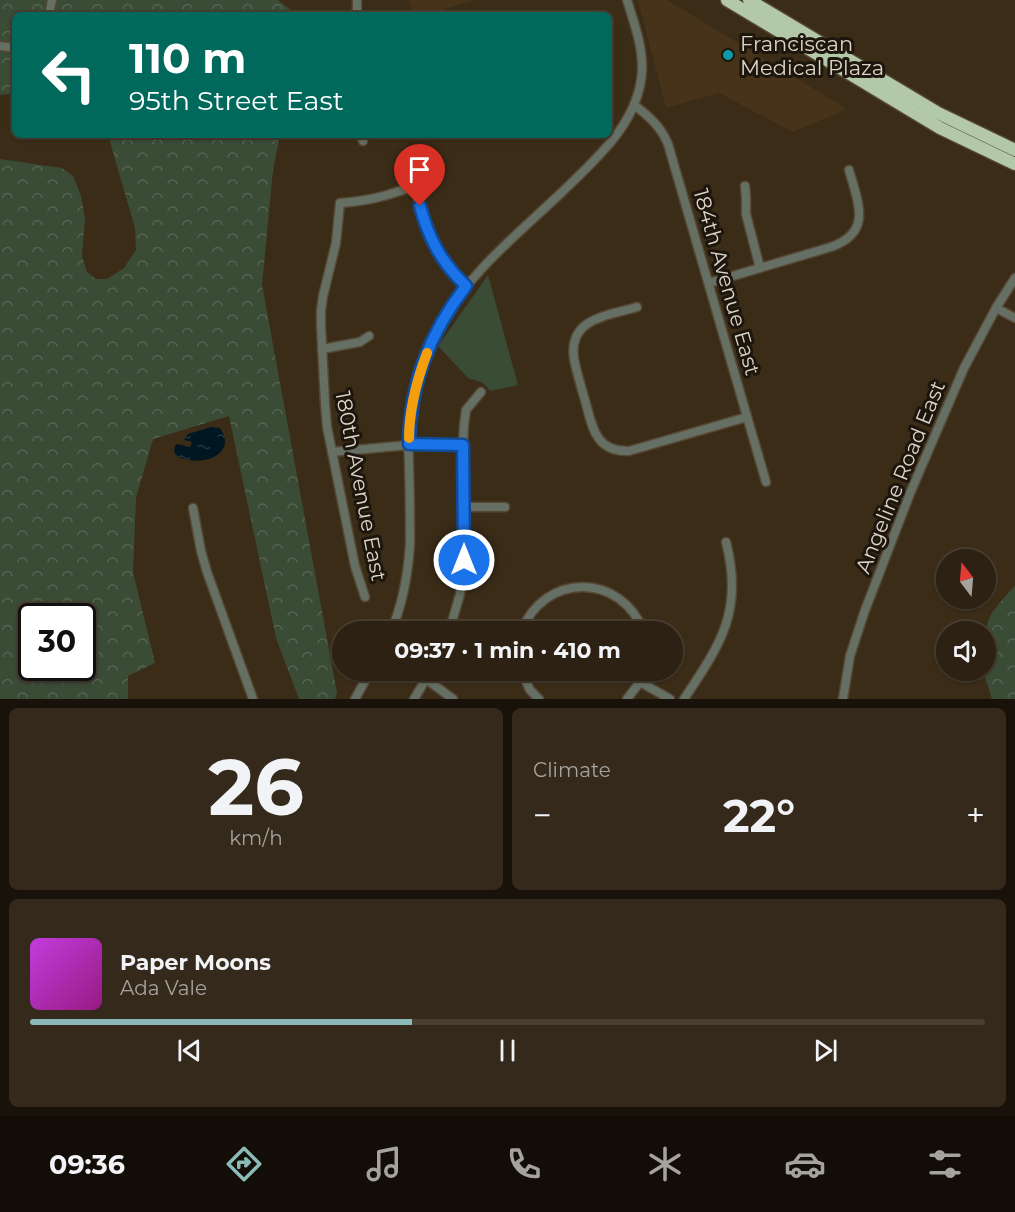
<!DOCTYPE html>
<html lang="en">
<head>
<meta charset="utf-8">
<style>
  :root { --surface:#2c2112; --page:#34291b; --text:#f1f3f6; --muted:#a6a39f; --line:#483e32; --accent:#8bbbb9 }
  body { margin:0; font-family:Montserrat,sans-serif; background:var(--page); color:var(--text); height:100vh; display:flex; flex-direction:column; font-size:22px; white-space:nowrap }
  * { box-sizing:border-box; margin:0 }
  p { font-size:20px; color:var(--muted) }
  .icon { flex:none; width:33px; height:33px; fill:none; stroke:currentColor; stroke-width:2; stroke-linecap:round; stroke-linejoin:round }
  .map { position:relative; height:699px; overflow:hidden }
  .sheet { display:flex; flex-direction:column; gap:9px; padding:9px; background:#18120a; flex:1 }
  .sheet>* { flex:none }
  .banner { position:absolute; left:12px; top:12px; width:600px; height:126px; border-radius:9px; box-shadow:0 2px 4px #0004,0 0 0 2px var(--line); background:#00695c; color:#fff; overflow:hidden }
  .needle { width:39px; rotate:344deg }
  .fabs { position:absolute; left:936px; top:549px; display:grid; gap:12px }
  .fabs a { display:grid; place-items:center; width:60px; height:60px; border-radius:50%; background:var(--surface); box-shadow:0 2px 4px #0004,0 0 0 2px var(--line); font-size:30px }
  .speed { position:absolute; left:18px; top:603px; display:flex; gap:12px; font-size:30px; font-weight:700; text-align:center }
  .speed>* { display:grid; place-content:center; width:78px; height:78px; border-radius:50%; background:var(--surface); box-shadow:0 2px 4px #0004,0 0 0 2px var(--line); line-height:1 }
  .speed .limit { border:3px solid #111; border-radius:9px; background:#fff; color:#111 }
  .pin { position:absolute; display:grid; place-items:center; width:51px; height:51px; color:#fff; margin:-62px -26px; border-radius:50% 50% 50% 0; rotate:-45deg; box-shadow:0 0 6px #0007 }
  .pin .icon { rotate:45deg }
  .me { position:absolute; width:66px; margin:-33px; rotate:0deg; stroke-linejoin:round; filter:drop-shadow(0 0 4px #0008) }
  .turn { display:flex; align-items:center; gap:21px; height:126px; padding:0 18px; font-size:27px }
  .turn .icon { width:78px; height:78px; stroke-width:2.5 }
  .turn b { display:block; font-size:42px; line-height:51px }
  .big { font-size:45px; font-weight:700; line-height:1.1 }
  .sheet .card { flex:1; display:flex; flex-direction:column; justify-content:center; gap:9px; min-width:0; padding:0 21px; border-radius:9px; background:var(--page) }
  .sheet .dial { align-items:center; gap:0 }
  .dial b { font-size:78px; line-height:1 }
  .song { display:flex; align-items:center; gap:18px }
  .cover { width:72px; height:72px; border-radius:9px; background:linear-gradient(135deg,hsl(290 70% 55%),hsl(310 70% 35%)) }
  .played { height:6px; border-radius:3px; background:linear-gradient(90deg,var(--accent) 40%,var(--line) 40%) }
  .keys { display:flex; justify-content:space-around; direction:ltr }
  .heat { display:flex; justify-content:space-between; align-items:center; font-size:33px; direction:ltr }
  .sheet .tiles { flex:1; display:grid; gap:9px; grid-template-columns:1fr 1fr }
  .card:last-child { grid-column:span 2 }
  .trip { position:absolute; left:332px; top:621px; width:351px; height:60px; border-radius:30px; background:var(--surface); box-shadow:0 2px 4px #0004,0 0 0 2px var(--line); font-weight:700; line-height:60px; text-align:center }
  .tab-bar { display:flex; height:96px; justify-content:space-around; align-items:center; background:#120d07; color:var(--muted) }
  .tab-bar .icon { width:42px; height:42px }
  .tab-bar .on { color:var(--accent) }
  .tab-bar b { font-size:27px; color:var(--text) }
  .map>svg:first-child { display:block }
  .built { fill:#46331a }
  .forest { fill:url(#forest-crowns); fill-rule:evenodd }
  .green { fill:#3a4b36 }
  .water { fill:url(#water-ripples) }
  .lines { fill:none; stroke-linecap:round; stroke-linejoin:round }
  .minor-casing { stroke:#554734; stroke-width:11 }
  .highway-casing { stroke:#554734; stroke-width:15 }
  .minor { stroke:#666f63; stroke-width:8 }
  .highway { stroke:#b3c8a9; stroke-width:12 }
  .route-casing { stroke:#114b97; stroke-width:15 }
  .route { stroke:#1a73e8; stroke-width:10 }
  .slow { stroke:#f59e0b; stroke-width:10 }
  .culture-dot { fill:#0f9aa8; stroke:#1c160d; stroke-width:2 }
  .labels { text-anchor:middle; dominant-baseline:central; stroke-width:6; stroke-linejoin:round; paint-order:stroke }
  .poi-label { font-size:21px; fill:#ddd3c7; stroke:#1c160d; text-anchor:start }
  .street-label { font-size:21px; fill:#ddd3c7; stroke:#1c160d }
</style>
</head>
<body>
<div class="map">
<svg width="1015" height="699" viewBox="0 0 1015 699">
  <defs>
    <pattern id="forest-crowns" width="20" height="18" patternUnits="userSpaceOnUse" patternTransform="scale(1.5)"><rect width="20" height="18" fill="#3a4b36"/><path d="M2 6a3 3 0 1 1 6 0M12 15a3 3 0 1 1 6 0" fill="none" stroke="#566452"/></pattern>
    <pattern id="water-ripples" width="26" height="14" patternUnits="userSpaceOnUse" patternTransform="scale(1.5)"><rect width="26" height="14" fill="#001722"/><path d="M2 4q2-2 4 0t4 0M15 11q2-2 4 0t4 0" fill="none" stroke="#253841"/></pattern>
  </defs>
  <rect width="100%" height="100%" fill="#3b2c18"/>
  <!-- built -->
  <g class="built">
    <path d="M 409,0 L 476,0 L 423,15 L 414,15 Z"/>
    <path d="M 638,0 L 667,0 L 847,109 L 793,132 L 719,93 L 666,108 Z"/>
  </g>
  <!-- forest -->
  <g class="forest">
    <path d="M 0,0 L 278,0 L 297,15 L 15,15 L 15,93 L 0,95 Z"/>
    <path d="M 108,135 L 280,135 L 273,170 L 262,285 L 337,693 L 335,699 L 299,699 L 276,638 L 229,416 L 153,439 L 136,498 L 133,572 L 155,663 L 128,676 L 128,699 L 0,699 L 0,159 L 62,168 L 73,176 L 81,196 L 85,219 L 82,256 L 87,272 L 96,279 L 107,279 L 124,268 L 136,250 L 135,228 ZM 82,616 L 82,668 L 32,668 L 32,616 Z"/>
    <path d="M 1015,586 L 1015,699 L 992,699 L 983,671 L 986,670 C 986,654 984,637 988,621 C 992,610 1007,594 1015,586 Z"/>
  </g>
  <!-- green -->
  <path class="green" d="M 488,275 L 518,385 L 490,391 C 485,383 479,380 469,379 L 438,346 Z"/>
  <!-- water -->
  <path class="water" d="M 211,427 L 220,428 C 223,433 227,440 224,447 C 217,463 188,464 176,455 L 174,451 L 175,446 L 177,444 L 190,447 L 192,442 L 184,440 L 188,434 Z"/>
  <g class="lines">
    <!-- minor casing -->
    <g class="minor-casing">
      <g id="minor">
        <path d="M 357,0 L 357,15"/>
        <path d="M 49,15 L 52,0"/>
        <path d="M 0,46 L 15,48"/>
        <path d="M 634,105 C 649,116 661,127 668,144 L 766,482"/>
        <path d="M 361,135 L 363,141"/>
        <path d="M 745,186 L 746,196 L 746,214 L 760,268"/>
        <path d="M 709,283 L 831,247 C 873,232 858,203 849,170"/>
        <path d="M 637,307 C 607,316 568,318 574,359 C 577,373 581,387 585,400 C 592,426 595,452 629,451 L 747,417"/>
        <path d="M 996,308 L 1015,318"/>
        <path d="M 322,349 L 360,342 L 369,336"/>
        <path d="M 332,452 L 409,445 L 463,445"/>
        <path d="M 463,507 L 505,507"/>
        <path d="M 193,508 L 201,551 L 207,572 L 253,699"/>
        <path d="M 365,597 L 355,566 L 327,427 L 325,403 L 321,326 L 321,310 L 323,296 L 336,243 L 340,203 C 368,201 387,196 414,186 C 426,228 434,254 466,286"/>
        <path d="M 391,632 C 403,603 408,575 410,544 C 410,519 410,493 409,467 C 409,452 407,436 409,422 C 413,388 423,356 439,327 C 468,273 518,234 561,193 C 596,159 639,123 642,71 C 643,46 634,23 627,0"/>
        <path d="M 457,632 L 452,622 L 460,594 L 464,560 L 463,445 L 464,425 L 466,410 L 481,392"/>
        <path d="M 521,632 C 544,572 621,572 644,632"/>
        <path d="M 412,670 L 426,679 L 453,699"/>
        <path d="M 521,670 L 530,690 L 539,699"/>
        <path d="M 640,682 L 670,699"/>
        <path d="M 355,699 L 371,670"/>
        <path d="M 414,699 L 426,679"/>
        <path d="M 627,699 L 640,682 L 644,670"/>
        <path d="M 684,699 C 720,645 744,611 726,542"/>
        <path d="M 843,699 L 850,656 L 864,613 L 911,491 L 964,368 L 996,308 L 1015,278"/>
      </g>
    </g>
    <!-- highway casing -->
    <g class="highway-casing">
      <g id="highway">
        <path d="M 727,0 L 940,128 L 1015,164"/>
        <path d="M 749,0 L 938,113 L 1015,150"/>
      </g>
    </g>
    <!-- minor -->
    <use href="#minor" class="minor"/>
    <!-- highway -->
    <use href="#highway" class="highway"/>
  </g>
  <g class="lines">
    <!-- route casing -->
    <g class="route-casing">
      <path id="route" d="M 420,206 C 429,239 441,262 466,286 C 429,334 410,384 409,444 L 463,445 L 464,560"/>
    </g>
    <!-- route -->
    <use href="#route" class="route"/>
    <!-- slow -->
    <path class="slow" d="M 409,438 C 409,408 417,380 427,353"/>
  </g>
  <!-- markers -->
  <circle class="culture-dot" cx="728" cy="55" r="6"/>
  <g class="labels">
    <!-- poi labels -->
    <g class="poi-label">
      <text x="740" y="43">Franciscan<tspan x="740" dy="24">Medical Plaza</tspan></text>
    </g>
    <!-- street labels -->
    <g class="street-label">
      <text transform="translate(727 282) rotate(74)">184th Avenue East</text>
      <text transform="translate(900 477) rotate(-68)">Angeline Road East</text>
      <text transform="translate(361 486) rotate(79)">180th Avenue East</text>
    </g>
  </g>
</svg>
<div class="fabs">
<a><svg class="needle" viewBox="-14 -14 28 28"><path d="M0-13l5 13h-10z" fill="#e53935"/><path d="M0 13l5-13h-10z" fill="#a6a39f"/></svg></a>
<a><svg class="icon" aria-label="sound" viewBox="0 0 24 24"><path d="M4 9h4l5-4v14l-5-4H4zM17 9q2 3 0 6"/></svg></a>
</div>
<div class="speed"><div class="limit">30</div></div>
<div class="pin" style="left:420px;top:206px;background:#d93025"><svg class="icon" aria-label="arrive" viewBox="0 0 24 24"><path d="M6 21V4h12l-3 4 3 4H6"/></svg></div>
<svg class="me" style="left:464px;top:560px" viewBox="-20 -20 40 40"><circle r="17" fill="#1a73e8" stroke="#fff" stroke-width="3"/><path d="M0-11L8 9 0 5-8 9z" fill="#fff"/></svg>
<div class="trip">09:37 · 1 min · 410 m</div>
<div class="banner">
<div class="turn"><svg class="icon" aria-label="left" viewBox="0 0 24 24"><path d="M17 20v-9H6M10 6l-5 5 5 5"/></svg><div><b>110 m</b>95th Street East</div></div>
</div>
</div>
<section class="sheet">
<div class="tiles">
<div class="card dial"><b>26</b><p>km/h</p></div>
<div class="card"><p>Climate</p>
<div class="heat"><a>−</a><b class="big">22°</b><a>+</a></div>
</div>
<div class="card">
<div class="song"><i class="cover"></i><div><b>Paper Moons</b><p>Ada Vale</p></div></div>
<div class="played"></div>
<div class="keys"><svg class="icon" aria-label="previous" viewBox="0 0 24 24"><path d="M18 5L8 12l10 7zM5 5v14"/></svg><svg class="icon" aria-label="pause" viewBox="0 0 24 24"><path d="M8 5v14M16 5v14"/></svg><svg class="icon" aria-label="next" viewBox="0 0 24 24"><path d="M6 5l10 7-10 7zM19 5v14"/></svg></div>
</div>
</div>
</section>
<nav class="tab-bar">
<b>09:36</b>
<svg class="icon on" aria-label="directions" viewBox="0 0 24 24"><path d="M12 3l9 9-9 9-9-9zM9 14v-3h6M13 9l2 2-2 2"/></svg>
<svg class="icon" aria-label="music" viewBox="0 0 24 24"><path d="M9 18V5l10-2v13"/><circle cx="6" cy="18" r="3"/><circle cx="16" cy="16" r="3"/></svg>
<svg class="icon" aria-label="phone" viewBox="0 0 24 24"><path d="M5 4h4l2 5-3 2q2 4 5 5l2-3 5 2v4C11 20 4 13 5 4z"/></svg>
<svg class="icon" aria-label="climate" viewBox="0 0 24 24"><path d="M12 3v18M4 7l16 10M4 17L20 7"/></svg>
<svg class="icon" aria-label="car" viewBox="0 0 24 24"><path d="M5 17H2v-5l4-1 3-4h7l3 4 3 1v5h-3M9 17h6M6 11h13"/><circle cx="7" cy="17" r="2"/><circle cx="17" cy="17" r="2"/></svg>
<svg class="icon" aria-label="filters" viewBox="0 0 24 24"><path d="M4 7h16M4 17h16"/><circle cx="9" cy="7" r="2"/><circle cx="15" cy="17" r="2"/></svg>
</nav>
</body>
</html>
